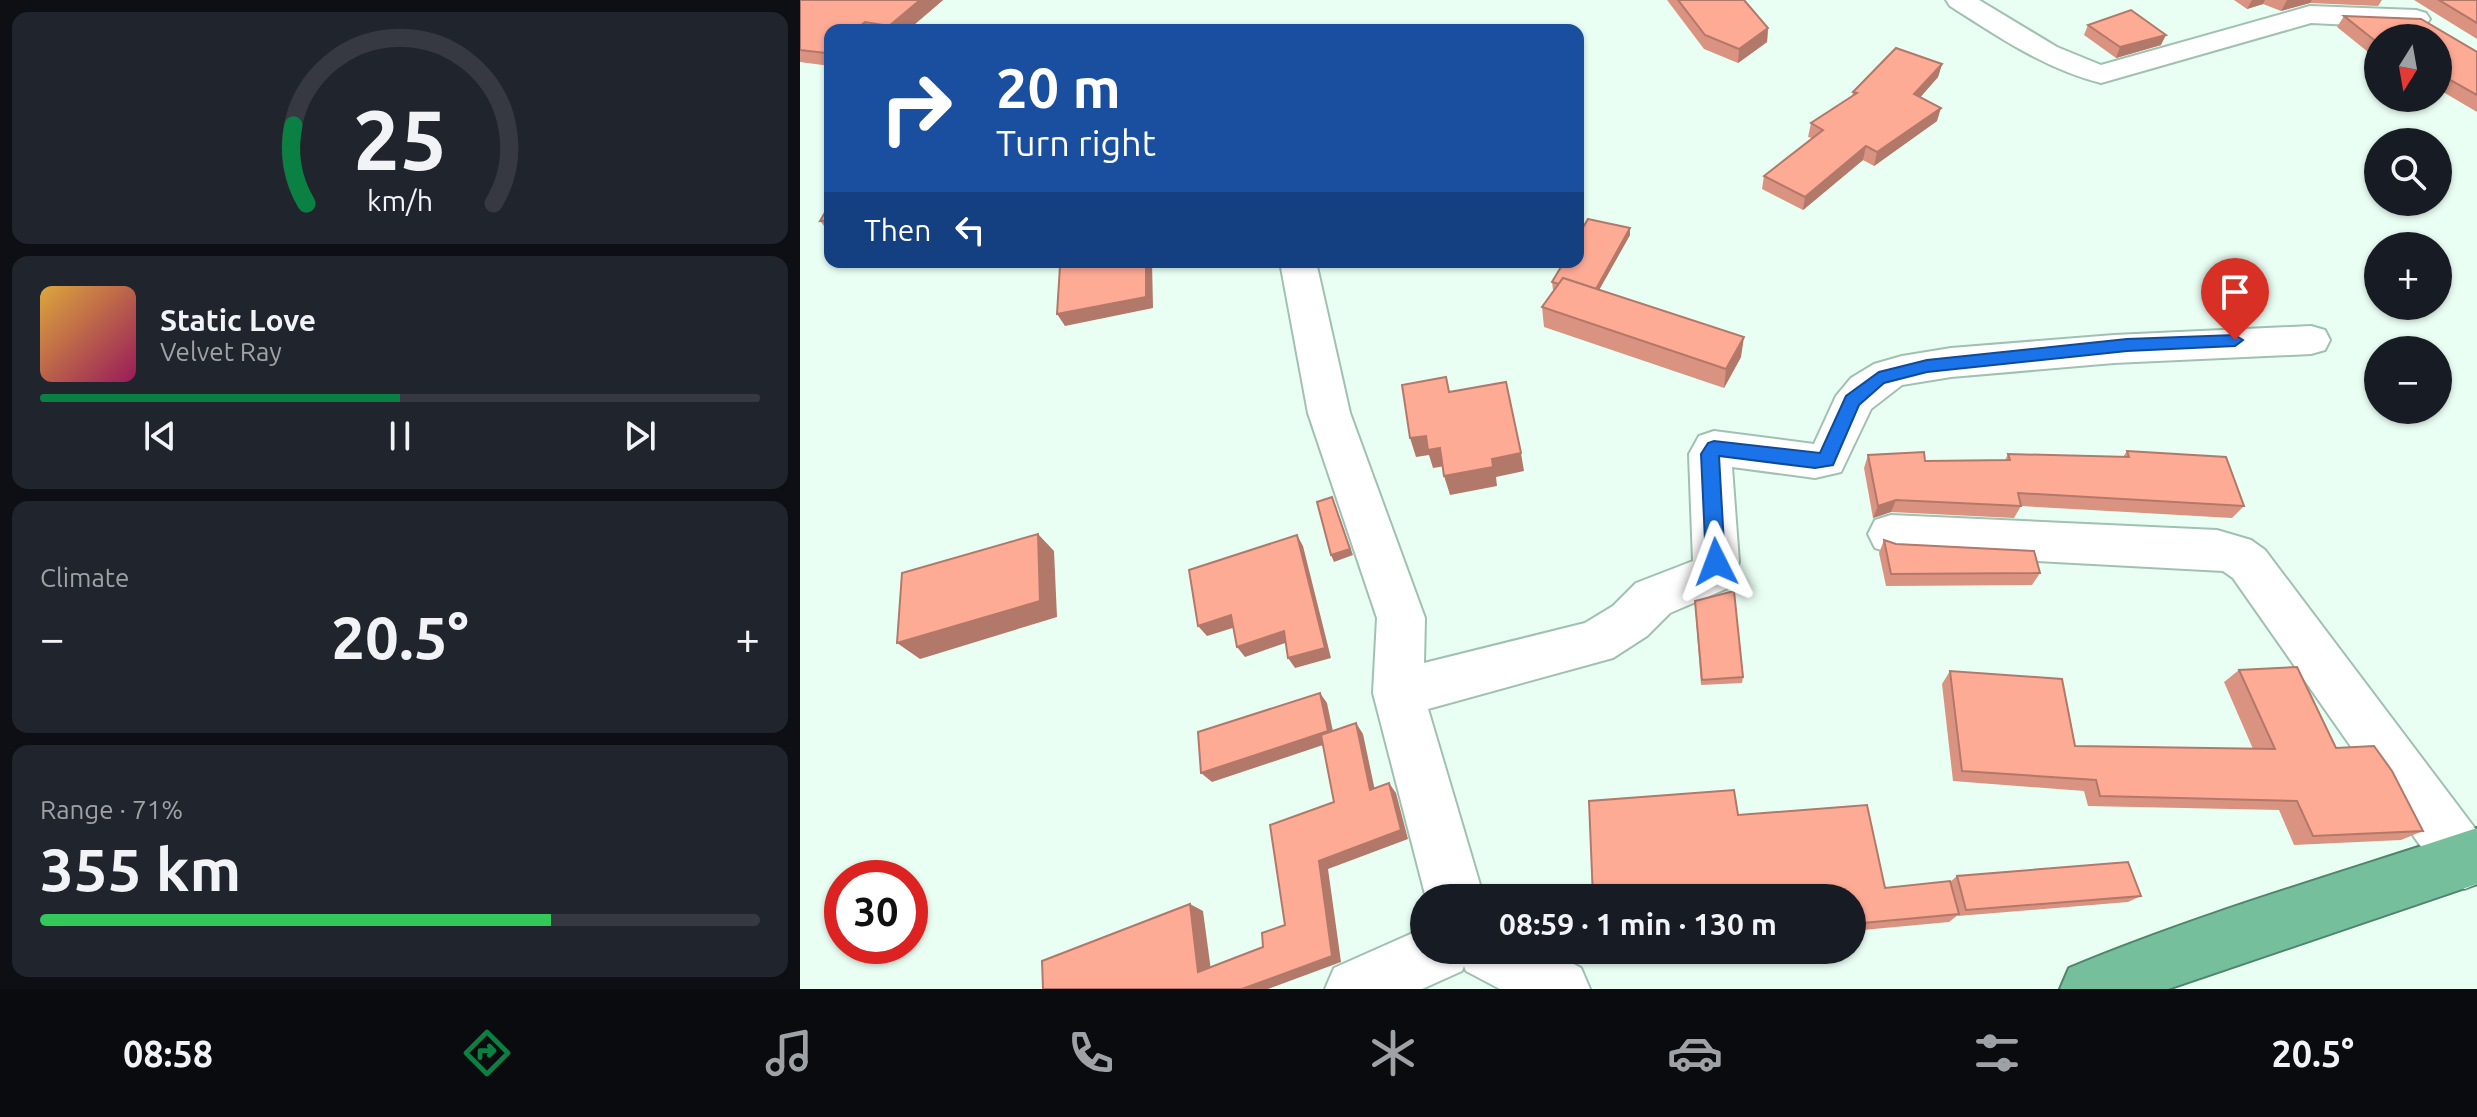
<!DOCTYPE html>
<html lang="en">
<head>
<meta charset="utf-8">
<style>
  :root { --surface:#171b24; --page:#20242c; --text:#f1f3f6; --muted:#9ea1a6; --line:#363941; --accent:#0b8043 }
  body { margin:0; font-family:Ubuntu,sans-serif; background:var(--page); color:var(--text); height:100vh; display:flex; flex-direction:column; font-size:30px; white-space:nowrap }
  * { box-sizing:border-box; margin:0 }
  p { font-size:26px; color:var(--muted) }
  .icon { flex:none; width:44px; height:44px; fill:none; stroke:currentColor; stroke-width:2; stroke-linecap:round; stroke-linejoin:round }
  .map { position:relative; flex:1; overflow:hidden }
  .sheet { display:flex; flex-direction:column; gap:12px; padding:12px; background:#0d0f14; width:800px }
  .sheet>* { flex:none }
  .guide { position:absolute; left:24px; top:24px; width:760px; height:244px; border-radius:16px; box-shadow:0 2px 6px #0004; background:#1a4fa0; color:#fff; overflow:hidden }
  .needle { width:52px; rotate:191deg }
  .tools { position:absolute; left:1564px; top:24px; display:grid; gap:16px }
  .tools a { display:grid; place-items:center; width:88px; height:88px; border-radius:50%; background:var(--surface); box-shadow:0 2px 6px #0004; font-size:40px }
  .speed { position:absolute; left:24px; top:860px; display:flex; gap:16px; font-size:40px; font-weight:700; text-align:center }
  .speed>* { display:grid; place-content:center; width:104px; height:104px; border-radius:50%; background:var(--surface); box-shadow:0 2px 6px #0004; line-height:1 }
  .speed .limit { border:12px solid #d22; background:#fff; color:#111 }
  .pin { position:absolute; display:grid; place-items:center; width:68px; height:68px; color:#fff; margin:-82px -34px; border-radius:50% 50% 50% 0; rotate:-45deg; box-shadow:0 0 8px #0007 }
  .pin .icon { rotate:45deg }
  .me { position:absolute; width:88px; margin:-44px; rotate:357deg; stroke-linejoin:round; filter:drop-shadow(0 0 6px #0008) }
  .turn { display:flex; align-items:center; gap:28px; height:168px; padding:0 40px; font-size:36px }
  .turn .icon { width:104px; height:104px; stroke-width:2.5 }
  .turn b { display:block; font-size:56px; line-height:68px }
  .then { display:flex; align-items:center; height:76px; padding:0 40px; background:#0003; gap:16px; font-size:30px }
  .big { font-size:60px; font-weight:700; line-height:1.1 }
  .sheet .card { flex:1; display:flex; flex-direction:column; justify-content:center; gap:12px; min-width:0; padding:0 28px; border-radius:16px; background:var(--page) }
  .sheet .dial { align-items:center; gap:0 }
  .dial svg { height:208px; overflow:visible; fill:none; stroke:var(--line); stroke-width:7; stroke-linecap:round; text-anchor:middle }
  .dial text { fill:var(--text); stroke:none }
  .song { display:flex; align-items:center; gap:24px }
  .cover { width:96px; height:96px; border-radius:12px; background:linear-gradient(135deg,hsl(40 70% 55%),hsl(330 70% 35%)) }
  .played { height:8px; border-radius:4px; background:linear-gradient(90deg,var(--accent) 50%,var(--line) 50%) }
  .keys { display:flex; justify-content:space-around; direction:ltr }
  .heat { display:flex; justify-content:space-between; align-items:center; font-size:44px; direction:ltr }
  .charge { height:12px; border-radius:6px; background:linear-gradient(90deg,#34c759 71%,var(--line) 0) }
  .trip { position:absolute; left:610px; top:884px; width:456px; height:80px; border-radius:40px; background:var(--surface); box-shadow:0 2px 6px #0004; font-weight:700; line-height:80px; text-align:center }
  .tab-bar { display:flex; height:128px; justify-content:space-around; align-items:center; background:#090b0e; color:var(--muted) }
  .tab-bar .icon { width:56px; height:56px }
  .tab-bar .active { color:var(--accent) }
  .tab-bar b { font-size:36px; color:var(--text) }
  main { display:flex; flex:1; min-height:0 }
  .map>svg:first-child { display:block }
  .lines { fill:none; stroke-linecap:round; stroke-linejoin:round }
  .street-casing { stroke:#a0c1b1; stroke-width:4 }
  .highway-casing { stroke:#50846c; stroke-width:4 }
  .street { fill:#fff; fill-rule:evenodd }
  .highway { fill:#75bf9d; fill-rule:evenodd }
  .wall { fill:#da9381 }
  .shaded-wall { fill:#b27869 }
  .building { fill:#feab96; stroke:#b27869; stroke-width:2 }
  .route { fill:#1a73e8; stroke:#114b97; stroke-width:2 }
</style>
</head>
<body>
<main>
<section class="sheet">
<div class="card dial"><svg viewBox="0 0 100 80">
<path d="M14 69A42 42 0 1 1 86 69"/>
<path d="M14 69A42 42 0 0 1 9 39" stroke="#0b8043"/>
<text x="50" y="56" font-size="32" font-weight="700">25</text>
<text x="50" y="72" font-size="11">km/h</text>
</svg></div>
<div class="card">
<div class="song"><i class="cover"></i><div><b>Static Love</b><p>Velvet Ray</p></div></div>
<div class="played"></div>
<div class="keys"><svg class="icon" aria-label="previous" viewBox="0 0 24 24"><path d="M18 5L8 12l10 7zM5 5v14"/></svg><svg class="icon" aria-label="pause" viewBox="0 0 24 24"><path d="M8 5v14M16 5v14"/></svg><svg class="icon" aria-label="next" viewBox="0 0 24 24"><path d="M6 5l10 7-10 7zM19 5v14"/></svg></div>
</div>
<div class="card"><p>Climate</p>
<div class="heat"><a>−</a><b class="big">20.5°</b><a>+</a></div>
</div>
<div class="card"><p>Range · 71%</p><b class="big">355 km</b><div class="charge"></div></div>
</section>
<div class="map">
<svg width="1677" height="989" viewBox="0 0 1677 989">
  <rect width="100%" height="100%" fill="#eafff4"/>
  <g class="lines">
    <!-- street casing -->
    <g class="street-casing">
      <g id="street">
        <path d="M 1146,0 L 1179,0 L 1257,47 L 1301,65 L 1510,6 L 1616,10 L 1626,13 L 1630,19 L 1626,25 L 1616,28 L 1511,23 L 1301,83 C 1245,69 1199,37 1150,6 Z"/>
        <path d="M 480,262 L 516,262 L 550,413 L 625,618 L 624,663 L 785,623 L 813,606 L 836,583 L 893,561 L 889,454 L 899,436 L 914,431 L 1014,444 L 1036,396 L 1051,378 L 1074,364 L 1102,356 L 1151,348 L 1314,335 L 1511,326 L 1525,330 L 1530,340 L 1525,350 L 1511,354 L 1314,363 L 1151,377 L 1102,385 L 1071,409 L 1041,472 L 1015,478 L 932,467 L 939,562 L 928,588 L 870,613 L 847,636 L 813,658 L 628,709 L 684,898 L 626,898 L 573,693 L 577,618 L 508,413 Z"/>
        <path d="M 1091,515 L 1417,530 L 1451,540 L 1465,550 L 1677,831 L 1677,884 L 1665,889 L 1645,881 L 1433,578 L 1423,571 L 1091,553 L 1075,548 L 1068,534 L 1075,520 Z"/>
        <path d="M 624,928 L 624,950 L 748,950 L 781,968 L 790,989 L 700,989 L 666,971 L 664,966 L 662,971 L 622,989 L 525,989 L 534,968 Z"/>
      </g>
    </g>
    <!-- highway casing -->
    <g class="highway-casing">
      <path id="highway" d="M 1677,828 L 1677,884 L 1368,989 L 1260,989 L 1269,968 C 1401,913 1541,873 1677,828 Z"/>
    </g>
    <!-- street -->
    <use href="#street" class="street"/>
    <!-- highway -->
    <use href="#highway" class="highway"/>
  </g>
  <!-- wall -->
  <g class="wall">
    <path d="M 0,0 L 143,0 L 108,30 L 30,30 L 30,66 L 0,62 Z"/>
    <path d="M 867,0 L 944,0 L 968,28 L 967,42 L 938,63 L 904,49 Z"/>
    <path d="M 1434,0 L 1582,0 L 1578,6 L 1510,3 L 1481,11 L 1463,4 L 1447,9 Z"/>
    <path d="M 1614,0 L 1677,0 L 1677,39 Z"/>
    <path d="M 1544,16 L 1621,19 L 1677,52 L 1677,112 L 1638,89 L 1638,38 L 1578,38 L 1578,60 L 1537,27 Z"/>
    <path d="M 1288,25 L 1361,45 L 1316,58 L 1284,35 Z"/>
    <path d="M 1142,64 L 1138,77 L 1120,97 L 1137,121 L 1074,166 L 1063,160 L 1003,210 L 962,189 L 964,176 L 1012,138 L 1008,137 L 1011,123 L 1052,96 L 1053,92 Z"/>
    <path d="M 30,204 L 30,233 L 20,221 Z"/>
    <path d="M 830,228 L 830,235 L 799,290 L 941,357 L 924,388 L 744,327 L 742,307 L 754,290 L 753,290 L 752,282 Z"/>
    <path d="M 1327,451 L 1444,506 L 1432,518 L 1221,506 L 1214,518 L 1091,512 L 1073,518 L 1064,468 L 1068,455 L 1125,461 L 1205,460 L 1208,454 L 1323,457 Z"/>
    <path d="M 1084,540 L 1096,544 L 1240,573 L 1232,585 L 1086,586 L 1079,553 Z"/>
    <path d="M 895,601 L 943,677 L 942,683 L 901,685 L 895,607 Z"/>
    <path d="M 1439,670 L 1536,748 L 1623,831 L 1601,840 L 1494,845 L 1479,810 L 1288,806 L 1284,791 L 1153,781 L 1142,684 L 1150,671 L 1275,746 L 1453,749 L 1424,682 Z"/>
    <path d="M 938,815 L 1085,888 L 1150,882 L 1157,876 L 1341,896 L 1328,902 L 1158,916 L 1158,915 L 1149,922 L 1052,931 L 1052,898 L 1039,898 L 1039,896 L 1015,898 L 793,898 Z"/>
  </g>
  <!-- shaded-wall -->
  <g class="shaded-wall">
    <path d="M 120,0 L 143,0 L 108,30 L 92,30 L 89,26 Z"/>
    <path d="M 1452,0 L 1465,0 L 1463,4 L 1447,9 Z"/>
    <path d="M 1487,0 L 1512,0 L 1510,3 L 1481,11 Z"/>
    <path d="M 65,22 L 71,30 L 55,30 Z"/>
    <path d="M 968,28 L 967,42 L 938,63 L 939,49 Z"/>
    <path d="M 1366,35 L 1361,45 L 1316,58 L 1320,47 Z"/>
    <path d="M 1142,64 L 1138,77 L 1111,108 L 1114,94 Z"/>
    <path d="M 1141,108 L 1137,121 L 1074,166 L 1077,152 Z"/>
    <path d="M 1066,146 L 1063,160 L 1003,210 L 1005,197 Z"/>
    <path d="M 830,228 L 830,235 L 794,299 L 794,292 Z"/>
    <path d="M 346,262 L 352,262 L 353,308 L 265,326 L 257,314 Z"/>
    <path d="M 944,337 L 941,357 L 924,388 L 926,369 Z"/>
    <path d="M 626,436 L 640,448 L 645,466 L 633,468 L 629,455 L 616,457 L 610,438 Z"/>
    <path d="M 721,453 L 724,471 L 696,477 L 697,486 L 650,495 L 644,476 L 692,459 Z"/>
    <path d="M 532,497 L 553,555 L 534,562 L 531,555 Z"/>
    <path d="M 1096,500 L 1091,512 L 1073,518 L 1078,506 Z"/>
    <path d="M 238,534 L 254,551 L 257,617 L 120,659 L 97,643 Z"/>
    <path d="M 497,535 L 503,546 L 531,658 L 495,668 L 488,658 Z"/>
    <path d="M 431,615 L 439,626 L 407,636 L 398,626 Z"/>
    <path d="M 484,631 L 491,641 L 445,657 L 437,647 Z"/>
    <path d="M 520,693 L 527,703 L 535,741 L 412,782 L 401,773 Z"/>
    <path d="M 556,723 L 563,734 L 577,800 L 570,790 Z"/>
    <path d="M 589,783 L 596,793 L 608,839 L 528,869 L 541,962 L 468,989 L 442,989 L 532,956 L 519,861 Z"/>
    <path d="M 390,904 L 403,911 L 412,978 L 398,972 Z"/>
  </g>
  <!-- building -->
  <g class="building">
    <path d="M 0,0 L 120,0 L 89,26 L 65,22 L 55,30 L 30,30 L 30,50 L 26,53 L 0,50 Z"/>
    <path d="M 878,0 L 944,0 L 968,28 L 939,49 L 905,35 Z"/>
    <path d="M 1639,0 L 1677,0 L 1677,23 Z"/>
    <path d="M 1331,10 L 1366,35 L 1320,47 L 1288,25 Z"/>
    <path d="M 1544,16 L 1621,19 L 1677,52 L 1677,95 L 1638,73 L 1638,38 L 1578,38 L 1578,43 Z"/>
    <path d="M 1096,48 L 1142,64 L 1114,94 L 1141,108 L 1077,152 L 1066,146 L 1005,197 L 964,176 L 1023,130 L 1011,123 L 1057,93 L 1053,92 Z"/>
    <path d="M 30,204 L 30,220 L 20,221 Z"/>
    <path d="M 788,219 L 830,228 L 796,289 L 763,278 L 759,284 L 752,282 L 764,262 L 778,262 L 778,236 Z"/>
    <path d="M 262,262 L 346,262 L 346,297 L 257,314 L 260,266 Z"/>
    <path d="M 763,278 L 944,337 L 926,369 L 742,307 Z"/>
    <path d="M 646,377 L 649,392 L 706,382 L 721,453 L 692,459 L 693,467 L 644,476 L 640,448 L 628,450 L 626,436 L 610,438 L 602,385 Z"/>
    <path d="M 1327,451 L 1426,457 L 1444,506 L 1218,493 L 1221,506 L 1096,500 L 1078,506 L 1068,455 L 1124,452 L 1125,461 L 1210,460 L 1208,454 L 1329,457 Z"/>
    <path d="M 532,497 L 550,549 L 531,555 L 517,502 Z"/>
    <path d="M 238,534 L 240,601 L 97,643 L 102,573 Z"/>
    <path d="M 497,535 L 525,648 L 488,658 L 484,631 L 437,647 L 431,615 L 398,626 L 389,570 Z"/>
    <path d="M 1084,540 L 1096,544 L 1234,551 L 1240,573 L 1091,574 Z"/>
    <path d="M 934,591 L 943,677 L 902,680 L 895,601 Z"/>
    <path d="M 1497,667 L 1536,748 L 1574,746 L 1592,771 L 1623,831 L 1513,836 L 1497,801 L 1300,796 L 1296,780 L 1162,771 L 1150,671 L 1262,679 L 1275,746 L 1475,749 L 1439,670 Z"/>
    <path d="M 520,693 L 528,731 L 401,773 L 398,732 Z"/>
    <path d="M 556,723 L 570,790 L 589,783 L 601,830 L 519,861 L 532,956 L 442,989 L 243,989 L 242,961 L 390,904 L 398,972 L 463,947 L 462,933 L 485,925 L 470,825 L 534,802 L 521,735 Z"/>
    <path d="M 934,790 L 938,815 L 1067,805 L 1085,888 L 1150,881 L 1159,914 L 1052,924 L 1052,898 L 1047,898 L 1045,889 L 949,896 L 949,898 L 793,898 L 789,801 Z"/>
    <path d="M 1328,862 L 1341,896 L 1166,910 L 1157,876 Z"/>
  </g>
  <!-- route -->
  <path class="route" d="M 1435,335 L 1443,340 L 1435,346 L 1327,351 L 1127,372 L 1084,383 L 1059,405 L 1033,465 L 1015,468 L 919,456 L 925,562 L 922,568 L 916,570 L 909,568 L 906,562 L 901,454 L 908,443 L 914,441 L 1020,453 L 1046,396 L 1079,372 L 1127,360 L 1327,339 Z"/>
</svg>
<div class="tools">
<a><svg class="needle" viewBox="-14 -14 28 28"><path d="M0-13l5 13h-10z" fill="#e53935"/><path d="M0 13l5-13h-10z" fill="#9ea1a6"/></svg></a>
<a><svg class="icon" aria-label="search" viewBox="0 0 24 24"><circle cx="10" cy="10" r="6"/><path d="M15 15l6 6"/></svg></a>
<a>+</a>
<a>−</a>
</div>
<div class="speed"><div class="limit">30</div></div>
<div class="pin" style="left:1435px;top:340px;background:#d93025"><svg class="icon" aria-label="arrive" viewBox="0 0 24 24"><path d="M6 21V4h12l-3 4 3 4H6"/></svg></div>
<svg class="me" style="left:916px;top:562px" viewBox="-20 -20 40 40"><path d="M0-17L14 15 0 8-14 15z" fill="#1a73e8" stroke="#fff" stroke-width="4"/></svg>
<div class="trip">08:59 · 1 min · 130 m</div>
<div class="guide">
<div class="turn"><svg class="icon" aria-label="right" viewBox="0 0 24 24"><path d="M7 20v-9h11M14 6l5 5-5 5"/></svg><div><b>20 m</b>Turn right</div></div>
<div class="then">Then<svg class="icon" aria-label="left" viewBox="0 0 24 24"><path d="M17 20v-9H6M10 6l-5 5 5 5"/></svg></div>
</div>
</div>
</main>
<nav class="tab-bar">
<b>08:58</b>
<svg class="icon active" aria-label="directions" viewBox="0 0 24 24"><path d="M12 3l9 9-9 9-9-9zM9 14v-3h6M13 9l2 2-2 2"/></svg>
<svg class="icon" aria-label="music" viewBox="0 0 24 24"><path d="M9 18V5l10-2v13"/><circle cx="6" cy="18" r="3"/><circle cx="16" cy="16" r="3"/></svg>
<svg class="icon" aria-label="phone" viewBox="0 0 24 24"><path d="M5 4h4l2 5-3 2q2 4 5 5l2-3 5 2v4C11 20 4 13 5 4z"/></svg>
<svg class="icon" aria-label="climate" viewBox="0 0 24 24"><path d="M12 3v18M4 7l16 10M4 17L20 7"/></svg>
<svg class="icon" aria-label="car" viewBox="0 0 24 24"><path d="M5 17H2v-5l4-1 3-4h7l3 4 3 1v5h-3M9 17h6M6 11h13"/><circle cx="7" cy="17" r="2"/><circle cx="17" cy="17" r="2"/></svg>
<svg class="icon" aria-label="filters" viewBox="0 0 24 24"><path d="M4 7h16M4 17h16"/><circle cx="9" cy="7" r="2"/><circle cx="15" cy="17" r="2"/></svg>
<b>20.5°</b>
</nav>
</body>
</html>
